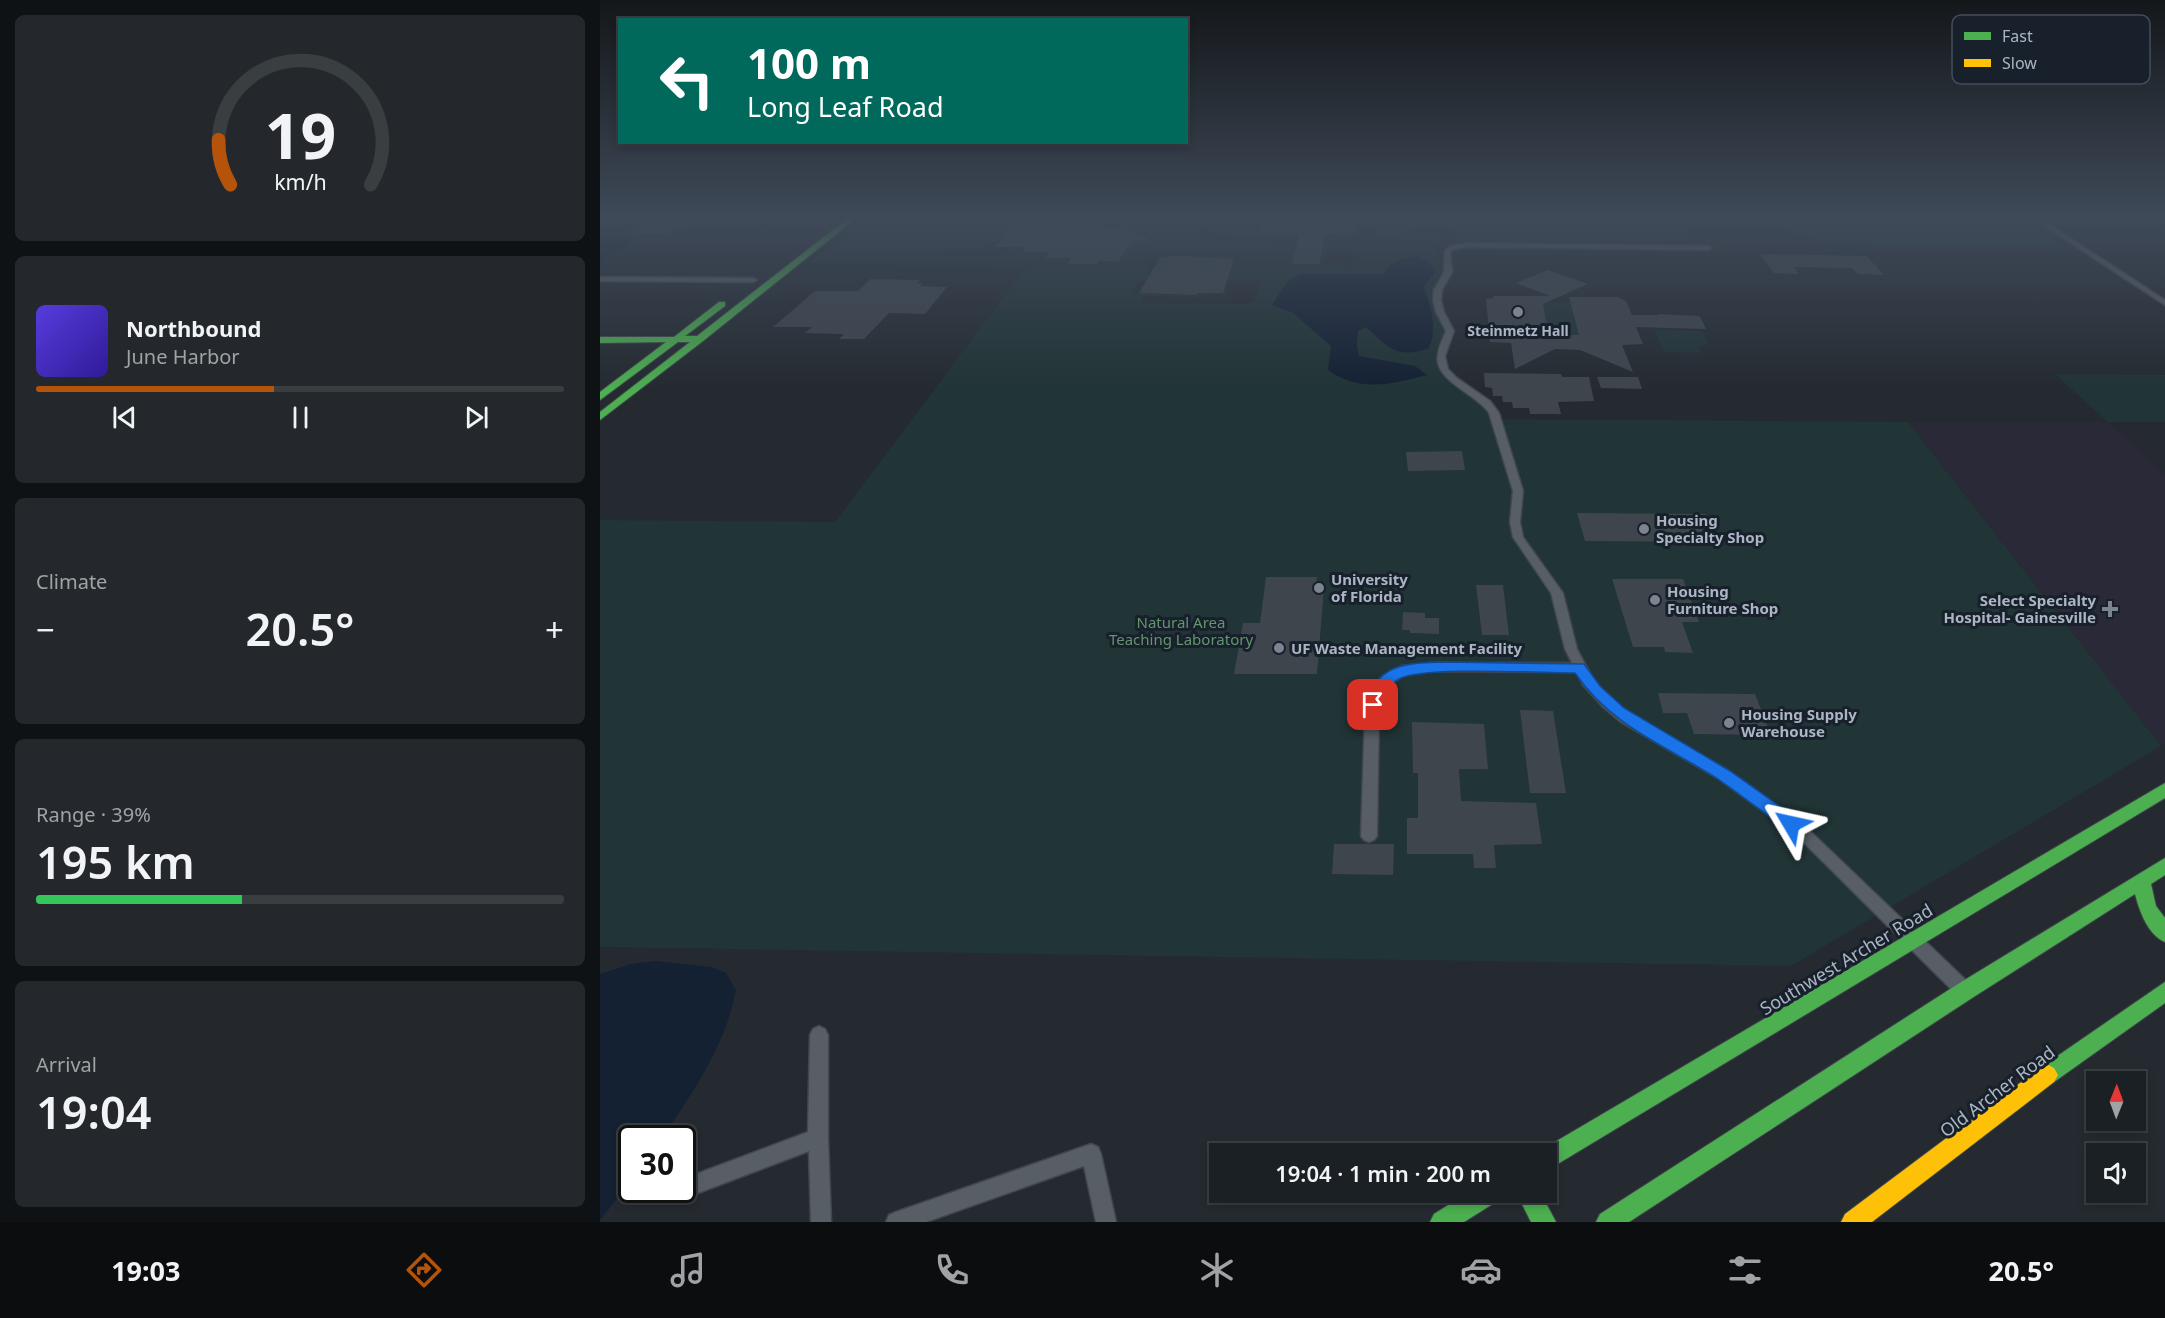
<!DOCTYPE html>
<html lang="en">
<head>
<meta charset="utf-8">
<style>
  :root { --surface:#1b2024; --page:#24282c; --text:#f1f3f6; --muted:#a0a3a6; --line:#393e41; --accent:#b45309 }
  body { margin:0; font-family:"Noto Sans",sans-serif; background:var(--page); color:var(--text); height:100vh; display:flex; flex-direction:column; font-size:22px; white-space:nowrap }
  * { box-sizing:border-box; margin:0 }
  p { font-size:20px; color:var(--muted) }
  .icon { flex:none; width:33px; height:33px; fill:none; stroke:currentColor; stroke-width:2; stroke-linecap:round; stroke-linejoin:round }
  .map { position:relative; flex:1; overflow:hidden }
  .drawer { display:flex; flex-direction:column; gap:15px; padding:15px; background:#0f1214; width:600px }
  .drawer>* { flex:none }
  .guide { position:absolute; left:18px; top:18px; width:570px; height:126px; border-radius:0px; box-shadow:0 3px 9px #0003,0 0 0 2px var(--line); background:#00695c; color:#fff; overflow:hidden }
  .needle { width:39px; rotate:1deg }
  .controls { position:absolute; left:1486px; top:1071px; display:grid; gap:12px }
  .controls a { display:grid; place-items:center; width:60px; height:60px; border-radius:0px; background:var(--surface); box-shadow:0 3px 9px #0003,0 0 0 2px var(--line); font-size:30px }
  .speed { position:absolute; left:18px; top:1125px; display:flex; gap:12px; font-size:30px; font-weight:700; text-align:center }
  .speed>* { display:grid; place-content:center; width:78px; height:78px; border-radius:50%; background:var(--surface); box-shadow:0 3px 9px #0003,0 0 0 2px var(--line); line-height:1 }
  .speed .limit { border:3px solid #111; border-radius:9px; background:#fff; color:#111 }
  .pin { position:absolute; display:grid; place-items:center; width:51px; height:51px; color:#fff; margin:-26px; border-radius:12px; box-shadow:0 3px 9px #0006 }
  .me { position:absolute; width:66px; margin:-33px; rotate:306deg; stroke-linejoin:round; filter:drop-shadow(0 0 4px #0008) }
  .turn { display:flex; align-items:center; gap:21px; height:126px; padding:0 30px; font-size:27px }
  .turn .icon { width:78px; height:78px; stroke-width:2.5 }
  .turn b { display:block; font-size:42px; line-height:51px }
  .big { font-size:45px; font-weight:600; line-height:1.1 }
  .drawer .widget { flex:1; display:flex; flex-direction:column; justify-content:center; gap:9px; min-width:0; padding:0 21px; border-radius:9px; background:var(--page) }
  .drawer .dial { align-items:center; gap:0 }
  .dial svg { height:156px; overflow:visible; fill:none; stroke:var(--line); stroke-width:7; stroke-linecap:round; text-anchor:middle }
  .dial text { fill:var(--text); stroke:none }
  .song { display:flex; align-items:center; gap:18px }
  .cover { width:72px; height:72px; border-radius:9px; background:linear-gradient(135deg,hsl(250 70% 55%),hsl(250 70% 35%)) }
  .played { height:6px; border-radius:3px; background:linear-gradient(90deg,var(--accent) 45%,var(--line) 45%) }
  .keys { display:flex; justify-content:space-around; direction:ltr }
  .heat { display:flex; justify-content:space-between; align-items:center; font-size:33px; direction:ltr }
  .charge { height:9px; border-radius:4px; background:linear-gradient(90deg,#34c759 39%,var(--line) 0) }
  .trip { position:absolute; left:609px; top:1143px; width:348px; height:60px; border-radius:0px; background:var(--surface); box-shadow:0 3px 9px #0003,0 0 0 2px var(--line); font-weight:600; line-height:60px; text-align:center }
  .tabs { display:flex; height:96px; justify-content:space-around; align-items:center; background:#0b0d0e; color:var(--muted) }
  .tabs .icon { width:42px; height:42px }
  .tabs .selected { color:var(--accent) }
  .tabs b { font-size:27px; color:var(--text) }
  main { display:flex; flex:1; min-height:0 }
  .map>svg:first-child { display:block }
  .medical { fill:#2a2937 }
  .green { fill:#213436; fill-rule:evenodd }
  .water { fill:#142133 }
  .building { fill:#3e454c }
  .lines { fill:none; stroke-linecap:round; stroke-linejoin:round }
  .street-casing { stroke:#41464d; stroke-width:3 }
  .fast-casing { stroke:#41464d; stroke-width:2 }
  .slow-casing { stroke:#41464d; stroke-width:2 }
  .street { fill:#585e66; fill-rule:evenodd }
  .fast { fill:#4caf50; fill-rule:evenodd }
  .slow { fill:#ffc107; fill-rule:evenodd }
  .route { fill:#1a73e8; stroke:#114b97; stroke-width:1.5 }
  .poi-dot { fill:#7c8490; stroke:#17202b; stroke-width:2 }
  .labels { text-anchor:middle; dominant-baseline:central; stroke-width:6; stroke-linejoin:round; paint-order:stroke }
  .far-poi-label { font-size:14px; font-weight:bold; fill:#abb5c4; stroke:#17202b }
  .poi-label { font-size:15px; font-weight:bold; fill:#abb5c4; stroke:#17202b; text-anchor:start }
  .park-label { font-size:15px; fill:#62956d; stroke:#17202b }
  .near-street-label { font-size:18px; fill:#abb5c4; stroke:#17202b }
  .key { fill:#17202b; stroke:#434d59; stroke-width:1.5 }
  .key-label { font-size:16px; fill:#abb5c4 }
</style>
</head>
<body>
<main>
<section class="drawer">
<div class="widget dial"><svg viewBox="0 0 100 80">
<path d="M14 69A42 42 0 1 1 86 69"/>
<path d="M14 69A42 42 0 0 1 8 46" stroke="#b45309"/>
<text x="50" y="56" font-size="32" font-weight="700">19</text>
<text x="50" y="72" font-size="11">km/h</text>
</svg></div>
<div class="widget">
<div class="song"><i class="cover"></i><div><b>Northbound</b><p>June Harbor</p></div></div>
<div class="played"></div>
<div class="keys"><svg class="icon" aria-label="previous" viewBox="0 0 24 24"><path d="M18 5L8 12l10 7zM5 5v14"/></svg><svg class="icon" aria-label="pause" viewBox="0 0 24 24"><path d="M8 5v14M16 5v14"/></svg><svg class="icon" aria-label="next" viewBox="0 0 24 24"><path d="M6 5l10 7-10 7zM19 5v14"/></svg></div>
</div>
<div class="widget"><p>Climate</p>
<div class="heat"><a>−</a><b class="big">20.5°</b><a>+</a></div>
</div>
<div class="widget"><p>Range · 39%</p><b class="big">195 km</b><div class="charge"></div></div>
<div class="widget"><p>Arrival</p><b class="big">19:04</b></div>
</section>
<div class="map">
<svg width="1565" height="1222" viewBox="0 0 1565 1222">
  <rect width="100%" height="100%" fill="#242a30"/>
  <!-- medical -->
  <path class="medical" d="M 1308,422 L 1508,422 L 1565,474 L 1565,744 L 1561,746 Z"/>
  <!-- green -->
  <g class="green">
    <path d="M 264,219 L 472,219 L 472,226 L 414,225 L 399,242 L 395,242 L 384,249 L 348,249 L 341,256 L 402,256 L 410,247 L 421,247 L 420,251 L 423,252 L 449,253 L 446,258 L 471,258 L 468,264 L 501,258 L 528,250 L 532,241 L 543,241 C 539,222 515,228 500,228 L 503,226 L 502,219 L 572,219 L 550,223 L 563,225 L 579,223 L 578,226 L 598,226 L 602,224 L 598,236 L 611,236 L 618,240 L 763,244 L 763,241 L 771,241 L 773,244 L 831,246 L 837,248 L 842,268 L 831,296 L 845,331 C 844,341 837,348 837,358 C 837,385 879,395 891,419 L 1308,422 L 1561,746 L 1191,966 L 0,947 L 0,520 L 235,522 L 427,266 L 209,263 ZM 727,249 L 755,249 L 753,265 L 724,264 ZM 587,256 L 634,259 L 632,268 L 626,268 L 617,281 L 660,281 L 655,301 L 647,304 L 540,303 L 544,296 L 599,297 L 604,294 L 621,294 L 621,297 L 625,297 L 627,289 L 597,293 L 596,295 L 557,295 L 559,291 L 533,292 L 539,280 L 549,280 L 561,276 L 547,276 L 550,268 L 546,268 L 550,259 Z"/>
    <path d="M 614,219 L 662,219 L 655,223 L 660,224 L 658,234 L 753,234 L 755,219 L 758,219 L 756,235 L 762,236 L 635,237 L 624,236 L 612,230 L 611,226 Z"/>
    <path d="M 775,219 L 1078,219 L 1086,231 L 1083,233 L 1090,241 L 996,242 L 996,244 L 863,243 L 853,240 L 852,234 L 856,231 L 852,226 L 806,227 L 807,233 L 842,234 L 842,238 L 837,240 L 775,238 Z"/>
    <path d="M 1177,219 L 1369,219 L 1375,223 L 1434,224 L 1468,247 L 1277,247 L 1240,244 L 1213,239 L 1216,237 L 1211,236 L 1208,237 C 1196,234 1185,229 1177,219 Z"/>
    <path d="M 942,301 L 962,303 L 971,301 L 980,338 L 970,335 L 950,338 Z"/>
    <path d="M 1055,330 L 1102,331 L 1109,345 L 1098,345 L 1102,353 L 1064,352 Z"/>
    <path d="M 1455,374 L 1565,375 L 1565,422 L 1508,422 Z"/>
  </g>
  <!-- water -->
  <g class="water">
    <path d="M 0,236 L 11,236 L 15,239 L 29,240 L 30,242 L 0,262 Z"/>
    <path d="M 817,256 L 830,263 L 835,273 L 824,287 C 831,308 838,327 829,348 C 798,360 788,347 766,327 L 758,331 L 757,345 L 759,356 L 815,366 L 827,375 C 793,384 759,393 728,370 L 731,346 L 693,313 L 672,305 L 686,283 L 700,274 L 783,274 C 791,260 802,259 817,256 Z"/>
    <path d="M 56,961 L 112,967 L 126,973 L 136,990 C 126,1044 93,1093 62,1138 L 32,1138 L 31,1181 L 0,1220 L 0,974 L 31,964 Z"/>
  </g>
  <!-- building -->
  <g class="building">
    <path d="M 54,219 L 93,219 L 68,234 L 29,233 Z"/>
    <path d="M 472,219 L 502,219 L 503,228 L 524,228 L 525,226 L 551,241 L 533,241 L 518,261 L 499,261 L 497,264 L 467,264 L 471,258 L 445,258 L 449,252 L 422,252 L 427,247 L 395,247 L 413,225 L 472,224 Z"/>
    <path d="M 662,219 L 755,219 L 753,234 L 725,234 L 719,264 L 692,264 L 699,234 L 657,234 Z"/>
    <path d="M 1160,254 L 1267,256 L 1284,275 L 1258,274 L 1252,268 L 1194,267 L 1199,274 L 1174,273 Z"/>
    <path d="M 587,256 L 634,259 L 623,293 L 597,293 L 597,295 L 539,293 L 560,257 Z"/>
    <path d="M 948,270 L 988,284 L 943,304 L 949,335 L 979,335 L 969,297 L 1017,297 L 1026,301 L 1032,315 L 1058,315 L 1058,314 L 1100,316 L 1106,329 L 1036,327 L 1043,344 L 1022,345 L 1033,372 L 980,350 L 955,349 L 915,369 L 911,343 L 890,342 L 886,299 L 893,298 L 893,296 L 950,296 L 916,283 Z"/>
    <path d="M 270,279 L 320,280 L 317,283 L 323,283 L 320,286 L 347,287 L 325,314 L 289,313 L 264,339 L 239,339 L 244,334 L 205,333 L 212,327 L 173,327 L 215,291 L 258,291 Z"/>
    <path d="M 884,373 L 961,374 L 962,377 L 989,377 L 994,401 L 958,402 L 961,414 L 930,414 L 929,408 L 913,408 L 912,402 L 903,402 L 902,396 L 893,396 L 892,388 L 885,387 Z"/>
    <path d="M 997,377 L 1038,377 L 1042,389 L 1001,388 Z"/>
    <path d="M 862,451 L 865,470 L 808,471 L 806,452 Z"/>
    <path d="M 977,513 L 1106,514 L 1119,542 L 985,541 Z"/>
    <path d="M 666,577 L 717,577 L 716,587 L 724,587 L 717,674 L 634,674 L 643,623 L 660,623 Z"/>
    <path d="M 1012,579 L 1083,579 L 1099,622 L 1082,622 L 1093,653 L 1065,652 L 1064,647 L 1033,647 Z"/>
    <path d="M 876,585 L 903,585 L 909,635 L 882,635 Z"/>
    <path d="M 803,612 L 825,613 L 825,618 L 839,618 L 839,634 L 810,633 L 810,630 L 802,630 Z"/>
    <path d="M 1058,693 L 1155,694 L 1171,735 L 1094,734 L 1087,713 L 1063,713 Z"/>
    <path d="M 920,710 L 953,711 L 966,793 L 930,793 Z"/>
    <path d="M 812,722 L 884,724 L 888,769 L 859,769 L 861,801 L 936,803 L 942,844 L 894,845 L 896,868 L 874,868 L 873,854 L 807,854 L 807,818 L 818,818 L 818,773 L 813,773 Z"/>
    <path d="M 734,844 L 794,844 L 793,875 L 732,874 Z"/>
  </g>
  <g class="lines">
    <!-- street casing -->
    <g class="street-casing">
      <g id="street">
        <path d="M 1434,219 L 1441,219 L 1565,300 L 1565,305 Z"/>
        <path d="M 867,243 L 1109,246 L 1112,248 L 1109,250 L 867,247 L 854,249 L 850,252 L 852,272 L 842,290 L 841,300 L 844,312 L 854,331 L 845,356 L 848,369 L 857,378 L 890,401 L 899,413 L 923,491 L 920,522 L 923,537 L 963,593 L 977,649 L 993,679 L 1012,700 L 1031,714 L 1129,771 L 1206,827 L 1371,985 L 1374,991 L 1371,997 L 1365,999 L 1359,997 L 1196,835 L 1119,779 L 1021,722 L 1002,706 L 983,685 L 977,672 L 831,671 L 805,675 L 793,682 L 785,690 L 779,710 L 777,836 L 774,840 L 769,842 L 764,840 L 761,836 L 765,710 L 772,688 L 783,676 L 802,666 L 831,663 L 972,663 L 965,649 L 951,593 L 913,537 L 910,522 L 913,491 L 889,413 C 877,394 832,380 838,354 C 839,346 843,338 846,331 L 836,312 L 833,300 L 834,290 L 844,272 L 845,251 L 850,246 Z"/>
        <path d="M 0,277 L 153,278 L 157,280 L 153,282 L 0,281 Z"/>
        <path d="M 219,1026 L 225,1029 L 228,1035 L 228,1138 L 231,1222 L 211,1222 L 209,1151 L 98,1193 L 91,1190 L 88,1183 L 91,1176 L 208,1132 L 210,1035 L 213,1029 Z"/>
        <path d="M 491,1144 L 498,1147 L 501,1154 L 516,1222 L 496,1222 L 484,1166 L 326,1222 L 286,1222 L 289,1215 L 296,1212 Z"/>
      </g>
    </g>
    <!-- fast casing -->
    <g class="fast-casing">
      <g id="fast">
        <path d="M 247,219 L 255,219 L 103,341 L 0,420 L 0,412 L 90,342 L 78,342 L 0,400 L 0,392 L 66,342 L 0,343 L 0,337 L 74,337 L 119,302 L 125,302 L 125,306 L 85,336 L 97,336 Z"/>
        <path d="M 1565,783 L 1565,798 L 946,1171 L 946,1154 L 938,1152 Z"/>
        <path d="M 1565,858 L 1565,875 L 1551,884 L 1556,906 L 1565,918 L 1565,942 C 1548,935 1539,910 1535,894 L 1372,998 L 1029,1222 L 996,1222 L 1000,1214 L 1358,984 Z"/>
        <path d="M 1565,982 L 1565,1003 L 1454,1082 L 1447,1086 L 1440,1082 L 1436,1075 L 1440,1068 Z"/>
        <path d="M 869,1192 L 902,1192 L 899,1200 L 864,1222 L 830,1222 L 834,1214 Z"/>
        <path d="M 916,1192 L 940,1192 L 956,1222 L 931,1222 Z"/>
      </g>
    </g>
    <!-- slow casing -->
    <g class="slow-casing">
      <path id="slow" d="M 1447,1064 L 1454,1068 L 1458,1075 L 1454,1082 L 1272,1222 L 1241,1222 L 1245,1214 L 1440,1068 Z"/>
    </g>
    <!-- street -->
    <use href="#street" class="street"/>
    <!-- fast -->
    <use href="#fast" class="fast"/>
    <!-- slow -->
    <use href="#slow" class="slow"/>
  </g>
  <!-- sky -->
  <linearGradient id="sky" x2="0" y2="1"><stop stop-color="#14171a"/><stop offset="0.56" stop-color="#3f4a59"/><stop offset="1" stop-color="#3f4a59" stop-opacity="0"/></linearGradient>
  <rect width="1565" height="390" fill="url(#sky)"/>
  <!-- route -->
  <path class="route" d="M 843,662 L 984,664 L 1000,686 L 1024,708 L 1130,771 L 1198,819 L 1200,824 L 1198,828 L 1191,831 L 1185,828 C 1163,812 1141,795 1118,779 C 1065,745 1012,727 975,673 C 942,673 822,666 799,679 C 787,685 784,698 778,709 L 767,709 L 765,705 C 769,697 773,686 779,679 C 794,662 822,663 843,662 Z"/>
  <!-- markers -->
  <g class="poi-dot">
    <circle cx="918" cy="312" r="6"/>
    <circle cx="1044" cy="529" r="6"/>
    <circle cx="719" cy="588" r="6"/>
    <circle cx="1055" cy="600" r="6"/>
    <path d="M1507 600h6v6h6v6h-6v6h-6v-6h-6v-6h6z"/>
    <circle cx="679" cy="648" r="6"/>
    <circle cx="1129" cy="723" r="6"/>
  </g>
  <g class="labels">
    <!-- far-poi labels -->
    <g class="far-poi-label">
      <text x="918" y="330">Steinmetz Hall</text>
    </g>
    <!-- poi labels -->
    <g class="poi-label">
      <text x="1056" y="520">Housing<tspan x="1056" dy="17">Specialty Shop</tspan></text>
      <text x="731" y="579">University<tspan x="731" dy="17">of Florida</tspan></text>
      <text x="1067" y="591">Housing<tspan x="1067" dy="17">Furniture Shop</tspan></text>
      <text x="1496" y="600" text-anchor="end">Select Specialty<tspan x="1496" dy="17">Hospital- Gainesville</tspan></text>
      <text x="691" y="648">UF Waste Management Facility</text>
      <text x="1141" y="714">Housing Supply<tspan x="1141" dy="17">Warehouse</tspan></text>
    </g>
    <!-- park labels -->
    <g class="park-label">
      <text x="581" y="622">Natural Area<tspan x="581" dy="17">Teaching Laboratory</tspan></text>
    </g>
    <!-- near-street labels -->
    <g class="near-street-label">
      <text transform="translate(1246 959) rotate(-31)">Southwest Archer Road</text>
      <text transform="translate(1397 1091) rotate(-37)">Old Archer Road</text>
    </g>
  </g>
  <!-- legend -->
  <rect x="1352" y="15" width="198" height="69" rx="9" class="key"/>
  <rect x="1364" y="32" width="27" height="8" fill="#4caf50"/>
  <rect x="1364" y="59" width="27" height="8" fill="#ffc107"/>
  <g class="key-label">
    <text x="1402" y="42">Fast</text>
    <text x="1402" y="69">Slow</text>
  </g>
</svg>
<div class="controls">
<a><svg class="needle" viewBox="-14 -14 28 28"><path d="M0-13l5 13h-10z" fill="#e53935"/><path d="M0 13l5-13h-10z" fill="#a0a3a6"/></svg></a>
<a><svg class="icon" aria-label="sound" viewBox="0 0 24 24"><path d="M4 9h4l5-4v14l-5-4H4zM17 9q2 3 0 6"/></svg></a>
</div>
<div class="speed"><div class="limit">30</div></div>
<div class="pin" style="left:773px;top:705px;background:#d93025"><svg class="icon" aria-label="arrive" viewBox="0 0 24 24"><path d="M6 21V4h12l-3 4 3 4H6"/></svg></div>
<svg class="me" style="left:1191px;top:824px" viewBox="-20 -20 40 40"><path d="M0-17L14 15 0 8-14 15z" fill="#1a73e8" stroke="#fff" stroke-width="4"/></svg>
<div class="trip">19:04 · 1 min · 200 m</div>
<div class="guide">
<div class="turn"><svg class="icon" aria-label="left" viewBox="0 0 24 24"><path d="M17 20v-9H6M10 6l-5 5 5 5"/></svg><div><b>100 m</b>Long Leaf Road</div></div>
</div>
</div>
</main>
<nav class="tabs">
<b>19:03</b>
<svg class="icon selected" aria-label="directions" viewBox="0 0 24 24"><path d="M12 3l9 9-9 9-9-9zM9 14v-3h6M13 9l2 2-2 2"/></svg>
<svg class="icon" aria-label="music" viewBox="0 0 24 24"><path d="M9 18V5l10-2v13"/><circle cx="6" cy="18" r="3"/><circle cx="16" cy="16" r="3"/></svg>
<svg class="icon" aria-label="phone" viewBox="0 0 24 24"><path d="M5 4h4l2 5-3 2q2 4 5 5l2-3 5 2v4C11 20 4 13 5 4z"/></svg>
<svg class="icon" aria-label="climate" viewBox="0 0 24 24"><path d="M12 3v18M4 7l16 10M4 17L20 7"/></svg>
<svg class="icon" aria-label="car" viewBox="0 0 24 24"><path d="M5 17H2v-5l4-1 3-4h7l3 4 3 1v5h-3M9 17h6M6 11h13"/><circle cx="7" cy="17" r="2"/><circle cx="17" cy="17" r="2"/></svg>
<svg class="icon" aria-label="filters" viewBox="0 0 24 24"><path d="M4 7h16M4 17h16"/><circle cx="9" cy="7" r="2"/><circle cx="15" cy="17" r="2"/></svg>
<b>20.5°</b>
</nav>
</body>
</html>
